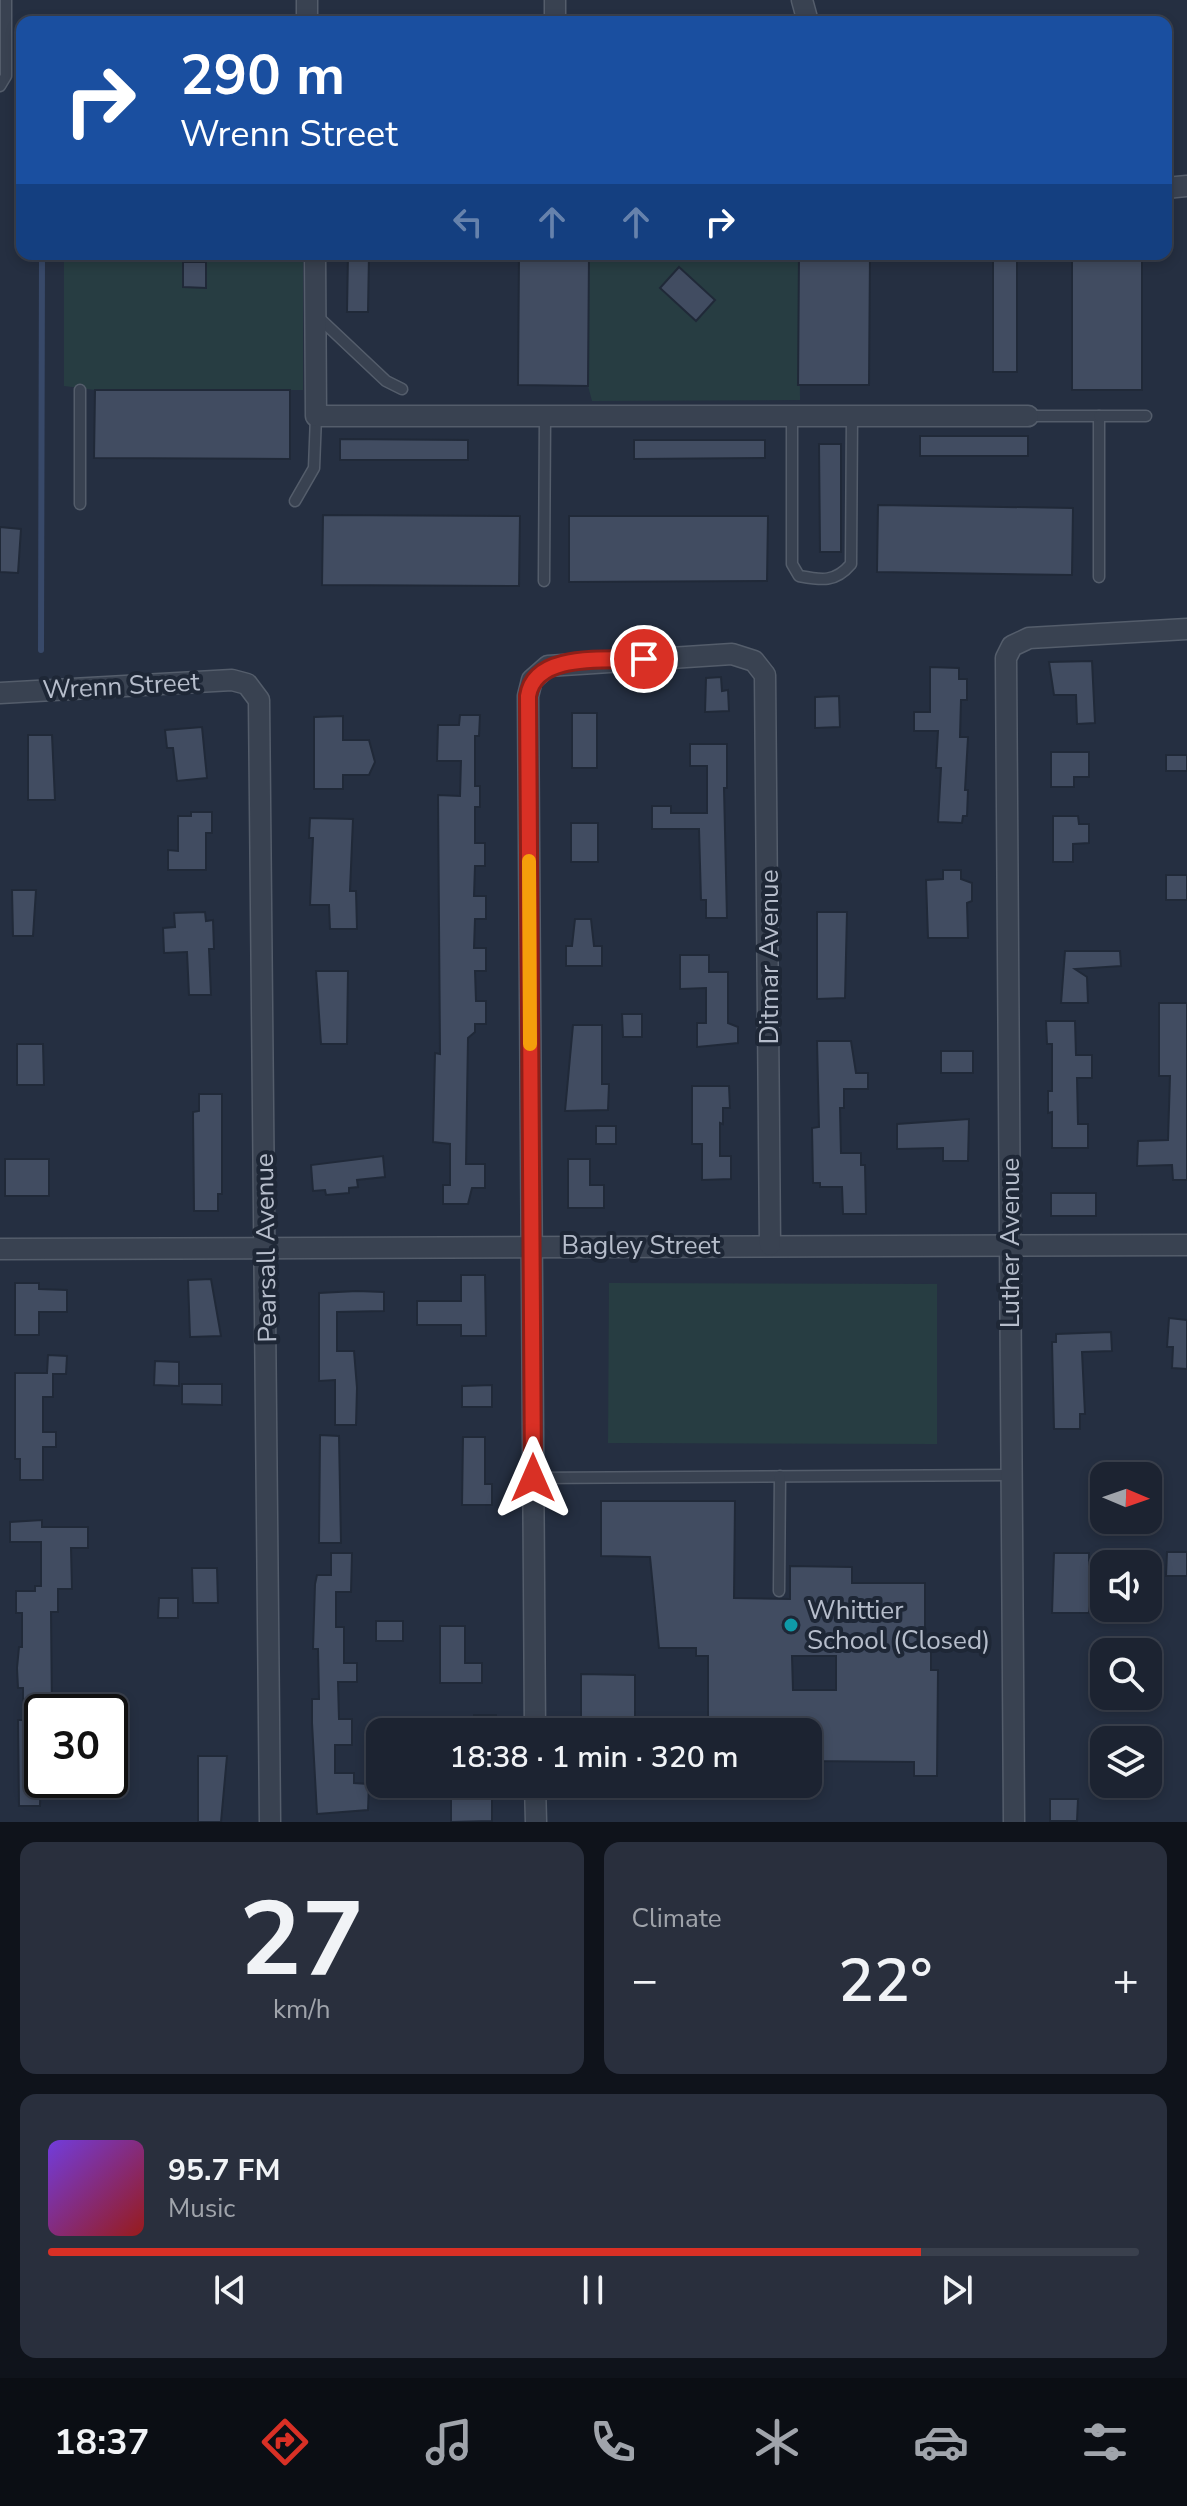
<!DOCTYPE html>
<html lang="en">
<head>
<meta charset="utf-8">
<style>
  :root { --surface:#1c2331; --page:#292f3d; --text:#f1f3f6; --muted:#a0a4ab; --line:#3a404d; --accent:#d93025 }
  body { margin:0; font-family:"Nunito Sans",sans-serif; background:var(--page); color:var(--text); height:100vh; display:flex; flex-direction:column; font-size:30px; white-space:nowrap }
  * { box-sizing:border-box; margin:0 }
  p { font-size:26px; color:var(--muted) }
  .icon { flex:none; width:44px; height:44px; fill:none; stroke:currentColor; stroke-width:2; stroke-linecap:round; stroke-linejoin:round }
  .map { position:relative; height:1822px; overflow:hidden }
  .panel { display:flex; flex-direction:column; gap:20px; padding:20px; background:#0f131b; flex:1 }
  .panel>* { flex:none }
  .hud { position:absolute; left:16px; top:16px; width:1156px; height:244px; border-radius:16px; box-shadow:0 4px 12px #0003,0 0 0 2px var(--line); background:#1a4fa0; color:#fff; overflow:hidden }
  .needle { width:52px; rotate:92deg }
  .tools { position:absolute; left:1090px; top:1462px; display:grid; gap:16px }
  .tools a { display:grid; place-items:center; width:72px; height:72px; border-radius:16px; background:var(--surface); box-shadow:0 4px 12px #0003,0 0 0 2px var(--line); font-size:40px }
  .speed { position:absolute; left:24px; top:1694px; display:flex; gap:16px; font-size:40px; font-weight:700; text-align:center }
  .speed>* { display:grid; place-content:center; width:104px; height:104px; border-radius:50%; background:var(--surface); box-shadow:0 4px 12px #0003,0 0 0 2px var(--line); line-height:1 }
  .speed .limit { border:4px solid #111; border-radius:12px; background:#fff; color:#111 }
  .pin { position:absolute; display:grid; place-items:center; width:68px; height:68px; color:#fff; margin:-34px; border:4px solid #fff; border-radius:50%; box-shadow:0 2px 8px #0007 }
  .me { position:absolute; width:88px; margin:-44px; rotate:0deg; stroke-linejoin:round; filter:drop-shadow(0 0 6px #0008) }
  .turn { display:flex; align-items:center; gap:28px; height:168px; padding:0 32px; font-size:36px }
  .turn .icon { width:104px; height:104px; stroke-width:2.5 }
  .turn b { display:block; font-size:56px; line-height:68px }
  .lanes { display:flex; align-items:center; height:76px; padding:0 32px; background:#0003; justify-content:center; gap:40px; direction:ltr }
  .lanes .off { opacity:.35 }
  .big { font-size:60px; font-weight:600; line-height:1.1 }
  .panel .widget { flex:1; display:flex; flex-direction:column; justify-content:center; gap:12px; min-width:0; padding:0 28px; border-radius:16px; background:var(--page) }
  .panel .dial { align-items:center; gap:0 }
  .dial b { font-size:104px; line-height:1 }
  .song { display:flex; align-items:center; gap:24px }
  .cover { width:96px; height:96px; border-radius:12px; background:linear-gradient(135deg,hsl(260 70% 55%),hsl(0 70% 35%)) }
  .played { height:8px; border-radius:4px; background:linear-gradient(90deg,var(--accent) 80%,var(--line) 80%) }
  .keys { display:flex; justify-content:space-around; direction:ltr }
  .heat { display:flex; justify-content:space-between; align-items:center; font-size:44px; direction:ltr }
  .panel .tiles { flex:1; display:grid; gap:20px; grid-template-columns:1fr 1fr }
  .widget:last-child { grid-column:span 2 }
  .trip { position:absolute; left:366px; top:1718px; width:456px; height:80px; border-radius:16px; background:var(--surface); box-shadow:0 4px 12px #0003,0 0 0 2px var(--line); font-weight:600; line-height:80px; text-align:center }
  .dock { display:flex; height:128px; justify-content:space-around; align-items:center; background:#0b0e14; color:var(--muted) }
  .dock .icon { width:56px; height:56px }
  .dock .selected { color:var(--accent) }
  .dock b { font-size:36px; color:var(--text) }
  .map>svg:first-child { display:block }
  .green { fill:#273d42 }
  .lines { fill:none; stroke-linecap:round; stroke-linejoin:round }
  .stream { stroke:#384969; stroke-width:6 }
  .building { fill:#414c61; stroke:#202938; stroke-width:2; fill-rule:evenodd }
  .lane-casing { stroke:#545d6b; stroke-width:13 }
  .street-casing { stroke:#545d6b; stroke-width:23 }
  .lane { stroke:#394251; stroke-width:10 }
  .street { stroke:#394251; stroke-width:20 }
  .route-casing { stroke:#8d1f18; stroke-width:20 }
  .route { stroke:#d93025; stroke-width:14 }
  .slow { stroke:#f59e0b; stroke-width:14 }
  .culture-dot { fill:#0f9aa8; stroke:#1e2736; stroke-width:3 }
  .labels { text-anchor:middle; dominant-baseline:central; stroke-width:8; stroke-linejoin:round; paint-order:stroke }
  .street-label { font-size:26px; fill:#b6bdcb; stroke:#1e2736 }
  .poi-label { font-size:26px; fill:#b6bdcb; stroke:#1e2736; text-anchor:start }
</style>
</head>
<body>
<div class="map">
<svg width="1187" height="1822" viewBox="0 0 1187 1822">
  <rect width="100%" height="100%" fill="#252f41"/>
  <!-- green -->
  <g class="green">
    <path d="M 64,254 L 303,254 L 303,390 L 95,390 L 64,386 Z"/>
    <path d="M 589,254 L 799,254 L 800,400 L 592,401 L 588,386 Z"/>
    <path d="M 609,1283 L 937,1284 L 937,1444 L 608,1443 Z"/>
  </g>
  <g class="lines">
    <!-- stream -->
    <path class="stream" d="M 41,650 L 42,254"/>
  </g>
  <!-- building -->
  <g class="building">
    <path d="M 348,254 L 369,254 L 368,312 L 347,312 Z"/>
    <path d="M 519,254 L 589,254 L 588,386 L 518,385 Z"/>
    <path d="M 799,254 L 870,254 L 869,385 L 798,385 Z"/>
    <rect x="993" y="254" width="24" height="118"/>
    <rect x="1072" y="254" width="70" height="136"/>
    <path d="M 183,262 L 206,262 L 206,288 L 183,287 Z"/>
    <path d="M 679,267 L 715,300 L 696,321 L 660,288 Z"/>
    <path d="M 95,390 L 290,390 L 290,459 L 94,458 Z"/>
    <rect x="920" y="436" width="108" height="20"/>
    <path d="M 340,439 L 468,440 L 468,460 L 340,460 Z"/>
    <path d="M 634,440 L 765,440 L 765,458 L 634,459 Z"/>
    <path d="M 819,444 L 841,444 L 841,552 L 820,552 Z"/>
    <path d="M 878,505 L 1073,508 L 1072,575 L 877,572 Z"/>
    <path d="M 323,515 L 520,516 L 519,586 L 322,585 Z"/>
    <path d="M 569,516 L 768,516 L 767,581 L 569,582 Z"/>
    <path d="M 0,527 L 21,529 L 18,573 L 0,572 Z"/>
    <path d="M 1092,661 L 1095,723 L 1077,724 L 1076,695 L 1054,695 L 1049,662 Z"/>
    <path d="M 930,667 L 959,668 L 959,679 L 967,679 L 967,700 L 961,700 L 960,737 L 968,737 L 965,790 L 968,790 L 967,816 L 963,816 L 962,823 L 938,822 L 941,768 L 936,768 L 938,731 L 914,731 L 914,712 L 930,712 Z"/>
    <path d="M 721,677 L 722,691 L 728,690 L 729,711 L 705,712 L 706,678 Z"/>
    <path d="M 839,696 L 840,727 L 815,728 L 815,697 Z"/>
    <rect x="572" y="713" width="25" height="55"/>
    <path d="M 460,715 L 480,715 L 479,736 L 475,736 L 475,786 L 480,786 L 480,807 L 475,807 L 475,843 L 485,843 L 485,866 L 475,866 L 474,896 L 486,896 L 486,919 L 475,919 L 474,948 L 486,948 L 486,971 L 475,971 L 476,1001 L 486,1001 L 486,1024 L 475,1024 L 475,1032 L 468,1038 L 466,1164 L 485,1164 L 485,1188 L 472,1188 L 468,1204 L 443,1204 L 443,1185 L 450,1185 L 450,1144 L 433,1142 L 435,1053 L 440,1054 L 438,795 L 460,796 L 461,761 L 437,761 L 438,725 L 459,725 Z"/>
    <path d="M 343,716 L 343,740 L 369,740 L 375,762 L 369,775 L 343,775 L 343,789 L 314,789 L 314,717 Z"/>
    <path d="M 202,727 L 207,778 L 177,781 L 173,748 L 167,748 L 165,730 Z"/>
    <path d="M 28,735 L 52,735 L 55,800 L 28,800 Z"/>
    <path d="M 690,744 L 727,744 L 727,788 L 724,788 L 727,918 L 706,918 L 706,900 L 701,900 L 699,829 L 652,829 L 652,806 L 671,806 L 671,813 L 707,813 L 707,766 L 690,766 Z"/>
    <path d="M 1051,752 L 1089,752 L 1089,777 L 1074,777 L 1074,787 L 1051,787 Z"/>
    <rect x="1166" y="755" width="21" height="16"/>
    <path d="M 191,812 L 212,812 L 212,833 L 206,833 L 206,870 L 168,870 L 168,850 L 178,851 L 178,816 L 191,816 Z"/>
    <path d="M 1053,816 L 1078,816 L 1079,824 L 1089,824 L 1089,843 L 1073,844 L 1073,862 L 1053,862 Z"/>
    <path d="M 310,818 L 353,819 L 350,891 L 356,891 L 357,929 L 330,929 L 329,905 L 310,905 L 313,838 L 309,838 Z"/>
    <rect x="571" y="823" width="27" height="39"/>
    <path d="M 943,870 L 961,870 L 961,879 L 972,883 L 972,901 L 967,903 L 968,938 L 928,938 L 926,880 L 943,879 Z"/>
    <rect x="1166" y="875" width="21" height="25"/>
    <path d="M 12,890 L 36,890 L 33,936 L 13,936 Z"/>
    <path d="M 205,912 L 206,921 L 213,920 L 214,949 L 209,949 L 211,995 L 189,995 L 187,952 L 164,953 L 163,928 L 175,927 L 174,913 Z"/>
    <path d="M 817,912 L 847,912 L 845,998 L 817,999 Z"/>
    <path d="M 575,919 L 591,919 L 594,946 L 602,946 L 602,966 L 566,966 L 566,946 L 572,946 Z"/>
    <path d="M 1065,951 L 1120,951 L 1121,966 L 1075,969 L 1087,977 L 1088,1003 L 1061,1003 Z"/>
    <path d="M 680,955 L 709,955 L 709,972 L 728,972 L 728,1023 L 738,1027 L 738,1043 L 697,1047 L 697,1023 L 706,1023 L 706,988 L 680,989 Z"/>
    <path d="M 316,971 L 348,971 L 347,1044 L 321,1044 Z"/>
    <path d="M 1159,1003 L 1187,1003 L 1187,1180 L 1173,1180 L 1172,1165 L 1137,1166 L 1138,1141 L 1168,1140 L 1170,1076 L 1159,1076 Z"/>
    <path d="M 622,1014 L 642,1014 L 642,1037 L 623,1037 Z"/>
    <path d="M 1046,1021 L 1075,1021 L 1076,1055 L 1092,1055 L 1092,1078 L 1077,1078 L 1078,1124 L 1088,1124 L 1088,1148 L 1052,1148 L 1052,1112 L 1048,1113 L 1048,1091 L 1052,1091 L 1052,1044 L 1047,1044 Z"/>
    <path d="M 573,1025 L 602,1025 L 602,1084 L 609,1084 L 608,1110 L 565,1111 Z"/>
    <path d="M 817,1041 L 851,1041 L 856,1073 L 868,1073 L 868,1089 L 844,1089 L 844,1108 L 840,1108 L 841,1153 L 861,1153 L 861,1165 L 865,1165 L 866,1214 L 843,1214 L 842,1187 L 820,1187 L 820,1183 L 813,1183 L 812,1128 L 819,1127 Z"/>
    <path d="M 17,1044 L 43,1044 L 44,1085 L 17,1085 Z"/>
    <rect x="941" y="1051" width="32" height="22"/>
    <path d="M 692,1086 L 729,1086 L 730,1108 L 723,1108 L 723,1124 L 720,1123 L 720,1156 L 731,1156 L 731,1179 L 702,1180 L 702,1144 L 692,1144 Z"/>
    <path d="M 199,1094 L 222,1094 L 222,1194 L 218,1194 L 218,1211 L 194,1211 L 193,1112 L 199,1111 Z"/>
    <path d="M 969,1119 L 968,1161 L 943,1161 L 943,1148 L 897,1149 L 897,1124 Z"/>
    <rect x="596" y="1126" width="20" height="18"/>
    <path d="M 383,1156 L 385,1177 L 357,1180 L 358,1187 L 349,1188 L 349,1193 L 326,1195 L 325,1190 L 313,1191 L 311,1165 Z"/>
    <rect x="5" y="1159" width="44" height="37"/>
    <path d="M 568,1159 L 590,1159 L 590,1185 L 604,1185 L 604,1208 L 568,1208 Z"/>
    <rect x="1051" y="1193" width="45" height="23"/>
    <path d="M 461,1275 L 485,1275 L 486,1336 L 461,1336 L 461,1325 L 417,1325 L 417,1301 L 461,1301 Z"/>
    <path d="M 211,1279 L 221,1336 L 190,1337 L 188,1280 Z"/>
    <path d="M 15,1283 L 39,1283 L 39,1289 L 67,1290 L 67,1312 L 39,1312 L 39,1335 L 15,1335 Z"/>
    <path d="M 357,1291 L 384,1292 L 384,1311 L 337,1312 L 337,1351 L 354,1351 L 357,1388 L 356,1425 L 335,1425 L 335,1380 L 319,1381 L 319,1293 Z"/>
    <path d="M 1169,1318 L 1187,1320 L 1187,1369 L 1172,1368 L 1173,1347 L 1167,1347 Z"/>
    <path d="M 1111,1332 L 1112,1351 L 1082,1352 L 1085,1414 L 1080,1414 L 1080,1429 L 1054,1429 L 1052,1342 L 1056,1342 L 1056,1334 Z"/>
    <path d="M 48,1355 L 67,1356 L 66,1374 L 53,1374 L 53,1397 L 43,1397 L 43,1432 L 56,1432 L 56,1447 L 43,1447 L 43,1480 L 20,1480 L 20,1459 L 15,1459 L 15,1373 L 47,1373 Z"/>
    <path d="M 155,1361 L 179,1362 L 179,1386 L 154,1385 Z"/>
    <path d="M 182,1384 L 222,1384 L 222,1405 L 182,1404 Z"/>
    <path d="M 492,1385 L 492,1407 L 462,1407 L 462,1386 Z"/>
    <path d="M 320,1435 L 339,1436 L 341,1543 L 319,1543 Z"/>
    <path d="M 463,1437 L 485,1437 L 485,1484 L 492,1484 L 492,1505 L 462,1505 Z"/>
    <path d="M 601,1501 L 735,1501 L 734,1598 L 790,1599 L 790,1566 L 852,1567 L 852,1583 L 925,1583 L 925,1645 L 931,1645 L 931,1670 L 938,1670 L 937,1776 L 914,1776 L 914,1762 L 808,1761 L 808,1732 L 708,1732 L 708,1656 L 696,1656 L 696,1648 L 659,1648 L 650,1557 L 601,1556 ZM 792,1656 L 836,1656 L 836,1690 L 793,1690 Z"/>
    <path d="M 42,1520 L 42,1527 L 88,1527 L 88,1548 L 71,1548 L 72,1589 L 58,1589 L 58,1612 L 51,1612 L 52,1712 L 42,1712 L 40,1806 L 19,1806 L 18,1720 L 23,1720 L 23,1688 L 18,1688 L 17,1668 L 19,1647 L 22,1647 L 22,1613 L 16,1613 L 16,1591 L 35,1591 L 35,1586 L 41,1586 L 41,1542 L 10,1542 L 10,1522 Z"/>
    <path d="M 1167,1552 L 1187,1552 L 1187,1576 L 1166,1576 Z"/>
    <path d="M 331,1553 L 352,1553 L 351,1592 L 336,1592 L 336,1627 L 344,1627 L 344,1663 L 357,1663 L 357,1682 L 338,1682 L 339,1719 L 352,1719 L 352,1745 L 335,1745 L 335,1773 L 354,1773 L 354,1783 L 369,1784 L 368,1810 L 317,1814 L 312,1723 L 312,1699 L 319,1699 L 318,1649 L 313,1649 L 315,1584 L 317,1575 L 331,1575 Z"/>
    <path d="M 1054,1553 L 1089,1553 L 1089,1613 L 1052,1613 Z"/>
    <path d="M 192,1568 L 217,1568 L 218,1603 L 193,1603 Z"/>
    <path d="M 159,1598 L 178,1598 L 178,1618 L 158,1618 Z"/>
    <rect x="376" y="1621" width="27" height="20"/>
    <path d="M 440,1626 L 465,1626 L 465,1663 L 482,1663 L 482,1683 L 440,1683 Z"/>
    <path d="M 581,1674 L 635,1675 L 635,1732 L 581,1732 Z"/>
    <rect x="474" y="1715" width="22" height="17"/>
    <path d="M 198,1756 L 227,1756 L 221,1822 L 198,1822 Z"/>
    <path d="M 492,1797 L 492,1821 L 451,1822 L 451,1798 Z"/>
    <path d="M 1050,1799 L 1078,1799 L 1077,1821 L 1050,1821 Z"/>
  </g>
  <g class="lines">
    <!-- lane casing -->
    <g class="lane-casing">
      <g id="lane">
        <path d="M 0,86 L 6,76 L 6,0"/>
        <path d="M 317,316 L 386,381 L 402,389"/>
        <path d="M 80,390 L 80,504"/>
        <path d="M 792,416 L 792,564 L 799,576 C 821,580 835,583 851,564 L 852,416"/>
        <path d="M 1028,416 L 1099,416 L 1099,577"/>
        <path d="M 1099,416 L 1146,416"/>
        <path d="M 295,501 L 314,468 L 316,416"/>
        <path d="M 544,581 L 545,416"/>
        <path d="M 533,1478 L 1012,1475"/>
        <path d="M 779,1591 L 780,1476"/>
      </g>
    </g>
    <!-- street casing -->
    <g class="street-casing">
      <g id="street">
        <path d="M 307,0 L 307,22"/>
        <path d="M 555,0 L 555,22"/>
        <path d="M 802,0 L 808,22"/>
        <path d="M 1166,188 L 1187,186"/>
        <path d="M 315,254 L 316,416 L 1028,416"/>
        <path d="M 0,693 L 232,680 L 247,684 L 259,700 L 270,1822"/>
        <path d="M 0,1249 L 1187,1245"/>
        <path d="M 535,1732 L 528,696 L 532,680 L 548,666 L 732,654 L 754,661 L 765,675 L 770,1245"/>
        <path d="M 535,1784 L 536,1822"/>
        <path d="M 1014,1822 L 1006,658 L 1012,646 L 1029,638 L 1187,629"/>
      </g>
    </g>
    <!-- lane -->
    <use href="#lane" class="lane"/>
    <!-- street -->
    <use href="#street" class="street"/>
  </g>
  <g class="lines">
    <!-- route casing -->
    <g class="route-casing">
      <path id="route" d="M 533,1478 L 528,696 C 535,651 608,661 644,659"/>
    </g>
    <!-- route -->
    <use href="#route" class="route"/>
    <!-- slow -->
    <path class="slow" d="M 529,861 L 530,1044"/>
  </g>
  <!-- markers -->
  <circle class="culture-dot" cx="791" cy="1625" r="8"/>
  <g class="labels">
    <!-- street labels -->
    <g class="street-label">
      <text transform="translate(121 686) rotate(-3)">Wrenn Street</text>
      <text transform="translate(769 957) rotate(-90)">Ditmar Avenue</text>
      <text transform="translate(1010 1243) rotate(-90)">Luther Avenue</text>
      <text x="641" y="1245">Bagley Street</text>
      <text transform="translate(266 1248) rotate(-91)">Pearsall Avenue</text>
    </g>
    <!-- poi labels -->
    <g class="poi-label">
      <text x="807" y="1610">Whittier<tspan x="807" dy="30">School (Closed)</tspan></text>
    </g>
  </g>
</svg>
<div class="tools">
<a><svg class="needle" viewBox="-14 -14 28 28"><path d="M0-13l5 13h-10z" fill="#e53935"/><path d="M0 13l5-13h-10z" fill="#a0a4ab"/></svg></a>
<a><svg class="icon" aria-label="sound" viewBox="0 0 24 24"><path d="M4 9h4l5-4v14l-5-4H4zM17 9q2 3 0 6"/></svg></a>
<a><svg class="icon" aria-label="search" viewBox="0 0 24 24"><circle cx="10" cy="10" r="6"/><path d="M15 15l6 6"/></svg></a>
<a><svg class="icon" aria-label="layers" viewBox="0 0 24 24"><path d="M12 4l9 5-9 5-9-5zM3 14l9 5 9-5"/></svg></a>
</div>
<div class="speed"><div class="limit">30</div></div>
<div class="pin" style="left:644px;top:659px;background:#d93025"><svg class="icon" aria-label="arrive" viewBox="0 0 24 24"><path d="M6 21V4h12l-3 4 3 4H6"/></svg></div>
<svg class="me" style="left:533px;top:1478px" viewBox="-20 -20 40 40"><path d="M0-17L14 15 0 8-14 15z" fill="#d93025" stroke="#fff" stroke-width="4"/></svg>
<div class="trip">18:38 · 1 min · 320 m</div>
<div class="hud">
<div class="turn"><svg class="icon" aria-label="right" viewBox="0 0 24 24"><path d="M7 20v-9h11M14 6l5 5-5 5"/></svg><div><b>290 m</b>Wrenn Street</div></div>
<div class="lanes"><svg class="icon off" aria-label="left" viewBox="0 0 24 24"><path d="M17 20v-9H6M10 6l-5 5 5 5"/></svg><svg class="icon off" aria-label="ahead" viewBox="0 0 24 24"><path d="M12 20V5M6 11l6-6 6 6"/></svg><svg class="icon off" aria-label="ahead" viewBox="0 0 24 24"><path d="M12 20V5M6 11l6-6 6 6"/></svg><svg class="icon" aria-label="right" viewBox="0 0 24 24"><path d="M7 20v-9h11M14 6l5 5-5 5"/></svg></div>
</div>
</div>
<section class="panel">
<div class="tiles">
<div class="widget dial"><b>27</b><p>km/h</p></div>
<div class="widget"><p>Climate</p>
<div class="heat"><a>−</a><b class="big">22°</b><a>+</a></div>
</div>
<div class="widget">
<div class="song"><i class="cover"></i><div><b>95.7 FM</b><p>Music</p></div></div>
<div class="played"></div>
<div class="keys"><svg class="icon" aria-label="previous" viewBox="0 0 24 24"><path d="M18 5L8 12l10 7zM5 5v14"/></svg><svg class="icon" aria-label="pause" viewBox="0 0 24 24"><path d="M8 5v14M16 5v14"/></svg><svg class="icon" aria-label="next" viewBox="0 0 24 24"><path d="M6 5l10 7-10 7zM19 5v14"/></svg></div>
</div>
</div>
</section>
<nav class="dock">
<b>18:37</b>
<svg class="icon selected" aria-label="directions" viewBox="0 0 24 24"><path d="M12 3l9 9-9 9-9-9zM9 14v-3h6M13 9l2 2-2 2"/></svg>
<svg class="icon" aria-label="music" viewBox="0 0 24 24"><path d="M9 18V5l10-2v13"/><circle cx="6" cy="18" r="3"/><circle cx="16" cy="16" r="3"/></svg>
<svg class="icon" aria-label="phone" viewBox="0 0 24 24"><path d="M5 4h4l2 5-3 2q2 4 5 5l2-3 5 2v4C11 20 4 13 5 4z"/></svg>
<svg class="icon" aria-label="climate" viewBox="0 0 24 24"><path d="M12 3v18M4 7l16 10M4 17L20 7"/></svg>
<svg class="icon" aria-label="car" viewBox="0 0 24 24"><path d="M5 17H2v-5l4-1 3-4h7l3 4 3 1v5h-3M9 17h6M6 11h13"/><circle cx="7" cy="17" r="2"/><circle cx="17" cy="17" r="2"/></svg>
<svg class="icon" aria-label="filters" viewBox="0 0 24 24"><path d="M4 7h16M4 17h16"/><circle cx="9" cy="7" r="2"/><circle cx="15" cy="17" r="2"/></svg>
</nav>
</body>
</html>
